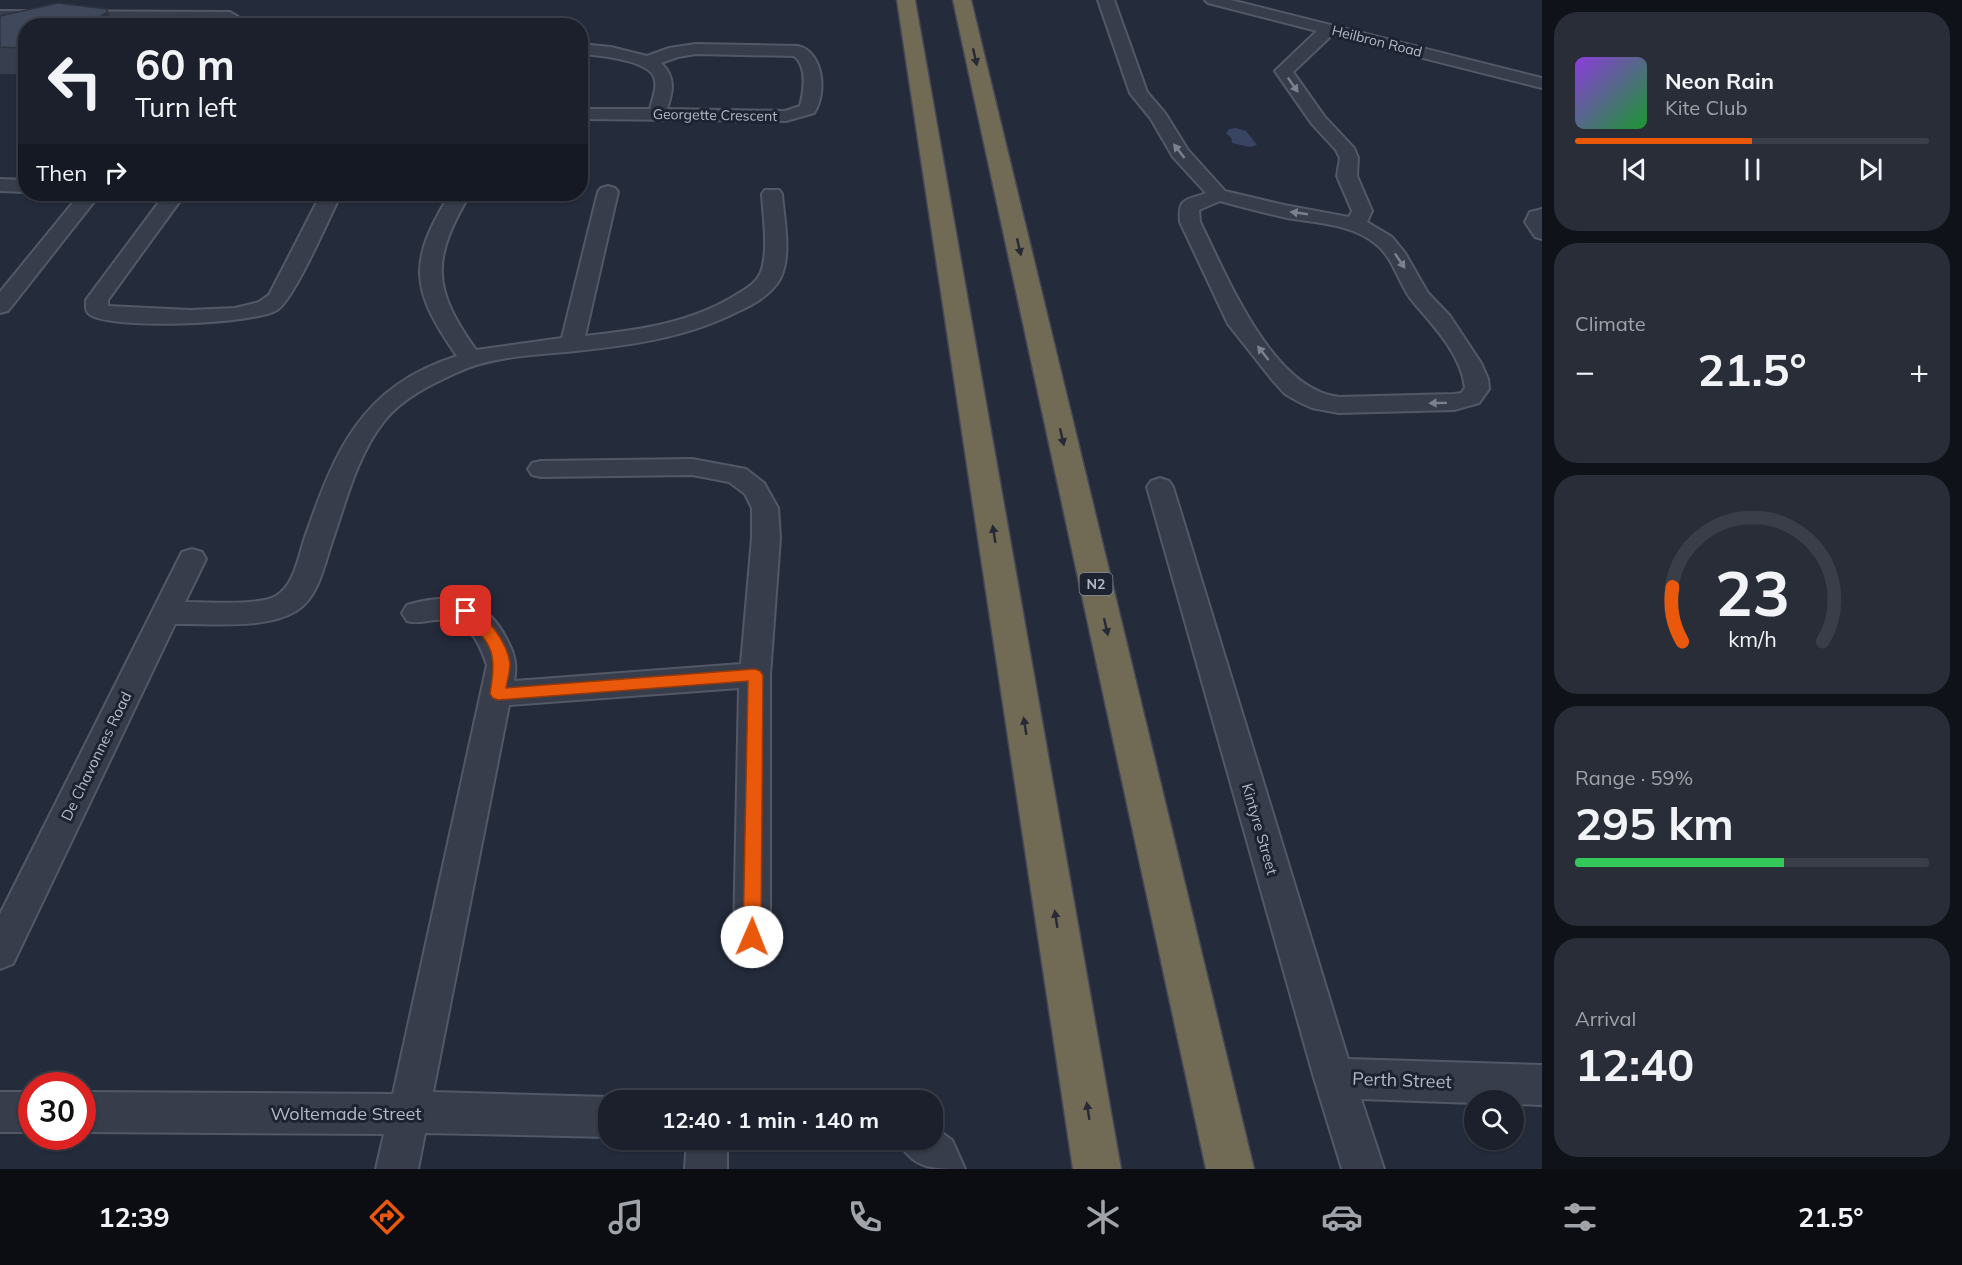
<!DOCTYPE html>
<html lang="en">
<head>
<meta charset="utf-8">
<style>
  :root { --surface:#1b202c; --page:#282d38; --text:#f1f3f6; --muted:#a0a3a9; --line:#393e48; --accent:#ea580c }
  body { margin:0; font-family:Mulish,sans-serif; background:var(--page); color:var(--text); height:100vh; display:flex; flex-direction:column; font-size:22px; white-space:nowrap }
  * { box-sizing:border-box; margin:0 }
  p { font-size:20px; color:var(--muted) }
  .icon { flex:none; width:33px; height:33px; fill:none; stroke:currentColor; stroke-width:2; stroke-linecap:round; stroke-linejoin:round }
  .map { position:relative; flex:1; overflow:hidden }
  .panel { display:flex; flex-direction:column; gap:12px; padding:12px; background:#0f1218; width:420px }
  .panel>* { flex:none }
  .banner { position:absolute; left:18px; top:18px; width:570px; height:183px; border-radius:24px; box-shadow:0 2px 4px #0004,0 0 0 2px var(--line); background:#1b202c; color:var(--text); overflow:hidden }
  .fabs { position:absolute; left:1464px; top:1090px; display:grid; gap:12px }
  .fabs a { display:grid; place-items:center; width:60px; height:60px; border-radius:50%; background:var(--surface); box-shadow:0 2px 4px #0004,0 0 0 2px var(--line); font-size:30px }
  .speed { position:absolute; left:18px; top:1072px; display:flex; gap:12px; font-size:30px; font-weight:700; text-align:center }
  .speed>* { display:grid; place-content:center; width:78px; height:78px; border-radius:50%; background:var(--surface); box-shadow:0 2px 4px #0004,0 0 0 2px var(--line); line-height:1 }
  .speed .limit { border:9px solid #d22; background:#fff; color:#111 }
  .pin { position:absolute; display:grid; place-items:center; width:51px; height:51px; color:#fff; margin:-26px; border-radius:12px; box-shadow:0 3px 9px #0006 }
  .me { position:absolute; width:66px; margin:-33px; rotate:1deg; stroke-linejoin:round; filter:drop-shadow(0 0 4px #0008) }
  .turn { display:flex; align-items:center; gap:21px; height:126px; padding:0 18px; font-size:27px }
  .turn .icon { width:78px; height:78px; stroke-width:2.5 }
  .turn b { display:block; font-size:42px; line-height:51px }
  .then { display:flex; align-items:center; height:57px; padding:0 18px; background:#0003; gap:12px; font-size:22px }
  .big { font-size:45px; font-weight:700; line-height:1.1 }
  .panel .card { flex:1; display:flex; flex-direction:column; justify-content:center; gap:9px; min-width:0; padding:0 21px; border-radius:24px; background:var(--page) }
  .panel .dial { align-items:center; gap:0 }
  .dial svg { height:156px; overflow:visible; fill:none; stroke:var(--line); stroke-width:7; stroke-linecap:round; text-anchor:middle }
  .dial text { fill:var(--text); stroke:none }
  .song { display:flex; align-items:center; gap:18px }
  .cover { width:72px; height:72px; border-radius:9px; background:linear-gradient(135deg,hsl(270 70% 55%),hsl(130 70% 35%)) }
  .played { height:6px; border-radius:3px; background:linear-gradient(90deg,var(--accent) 50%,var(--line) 50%) }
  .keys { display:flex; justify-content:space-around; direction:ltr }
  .heat { display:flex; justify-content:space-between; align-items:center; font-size:33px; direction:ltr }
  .charge { height:9px; border-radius:4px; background:linear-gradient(90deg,#34c759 59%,var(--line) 0) }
  .trip { position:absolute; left:598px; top:1090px; width:345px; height:60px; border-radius:24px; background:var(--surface); box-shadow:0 2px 4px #0004,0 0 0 2px var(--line); font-weight:700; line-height:60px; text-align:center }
  .tabs { display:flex; height:96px; justify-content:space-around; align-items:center; background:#0b0d12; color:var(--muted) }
  .tabs .icon { width:42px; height:42px }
  .tabs .current { color:var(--accent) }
  .tabs b { font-size:27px; color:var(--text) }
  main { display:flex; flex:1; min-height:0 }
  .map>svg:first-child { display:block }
  .water { fill:#384462 }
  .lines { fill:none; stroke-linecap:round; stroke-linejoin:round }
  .minor-casing { stroke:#535867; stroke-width:4 }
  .motorway-casing { stroke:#434857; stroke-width:3 }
  .minor { fill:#383d4c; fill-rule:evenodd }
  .motorway { fill:#716a55; fill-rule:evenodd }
  .wall { fill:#373f4e }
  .shaded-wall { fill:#2d3340 }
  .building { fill:#40495b; stroke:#2d3340; stroke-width:1.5 }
  .oneway { fill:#252a35 }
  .oneway2 { fill:#7c8190 }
  .route { fill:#ea580c; stroke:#983908; stroke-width:1.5 }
  .labels { text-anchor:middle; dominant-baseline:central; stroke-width:6; stroke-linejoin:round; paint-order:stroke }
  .far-street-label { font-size:14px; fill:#b3b8c7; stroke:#1d2331 }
  .shield { fill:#1d2331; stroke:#868b9a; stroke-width:1.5 }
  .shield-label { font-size:14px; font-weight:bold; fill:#b3b8c7 }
  .street-label { font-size:15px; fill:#b3b8c7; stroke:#1d2331 }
  .near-street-label { font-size:18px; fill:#b3b8c7; stroke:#1d2331 }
</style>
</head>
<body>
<main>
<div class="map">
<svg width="1542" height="1169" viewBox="0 0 1542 1169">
  <rect width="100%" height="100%" fill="#242b3b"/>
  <!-- water -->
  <path class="water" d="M 1236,128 L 1246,131 L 1257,145 L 1250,147 L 1232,143 L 1231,137 L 1226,134 L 1229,129 Z"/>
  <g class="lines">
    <!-- minor casing -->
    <g class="minor-casing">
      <g id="minor">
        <path d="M 1098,0 L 1114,0 L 1147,92 L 1165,113 L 1188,150 L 1225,191 L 1284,205 L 1349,217 L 1352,211 L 1337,176 L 1340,158 L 1336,150 L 1312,124 L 1275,71 L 1317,31 L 1208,3 L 1205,0 L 1231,0 L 1542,78 L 1542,88 L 1332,35 L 1293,72 L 1324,116 L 1354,148 L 1358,158 L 1357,176 L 1372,211 L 1367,222 L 1392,237 L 1405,253 L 1428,293 L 1450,316 L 1481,363 L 1488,379 L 1489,389 L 1479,403 L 1454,410 L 1339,413 L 1312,408 L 1299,402 L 1285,394 L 1274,382 L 1228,324 L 1180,222 C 1178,197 1185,201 1206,193 L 1173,157 L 1151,119 L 1130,93 ZM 1220,201 C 1242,207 1264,213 1287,218 C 1317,223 1353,224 1377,245 C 1395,260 1399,286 1414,303 C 1434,326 1462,356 1465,388 L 1461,393 L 1454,394 L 1339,397 C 1272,390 1227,276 1200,222 L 1199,210 Z"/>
        <path d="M 0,11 L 230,12 L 238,17 L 230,22 L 0,21 Z"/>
        <path d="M 580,44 L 611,47 L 647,56 L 669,48 L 696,44 L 798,46 C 824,52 827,94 814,113 L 786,121 L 580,119 L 580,109 L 650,109 C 652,100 658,87 654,77 C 648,60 597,55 580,54 ZM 696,54 L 794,56 C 808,67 804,90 800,106 L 785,111 L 667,109 C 673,91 676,77 661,63 L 678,57 Z"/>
        <path d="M 0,179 L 26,180 L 26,192 L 0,191 Z"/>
        <path d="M 608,186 L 615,188 L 618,192 L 585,336 C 639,330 693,323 739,293 C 746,289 755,283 759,276 C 770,257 763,215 762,194 L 765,190 L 779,190 L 782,194 C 784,219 792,256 780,279 C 771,295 753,305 737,312 C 684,339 625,346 566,352 C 530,355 489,357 456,373 C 430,385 403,398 385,420 C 359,452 347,497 334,536 C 325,560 320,597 296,611 C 265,630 210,623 175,624 L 13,964 L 0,969 L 0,914 L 182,552 L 192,549 L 202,552 L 206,559 L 185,602 C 206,602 259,606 276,596 C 294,585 298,559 304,540 C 335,451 360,387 457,356 C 411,290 407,263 450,194 L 470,194 C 431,260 432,288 476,350 L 562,338 L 598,192 L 601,188 Z"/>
        <path d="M 80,194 L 100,194 L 8,311 L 0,313 L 0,292 Z"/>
        <path d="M 165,194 L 185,194 L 108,300 L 108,306 L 190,310 L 235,308 L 259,302 L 269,295 L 321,194 L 341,194 C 330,216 294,300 277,310 C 256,324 104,331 88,313 C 85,309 86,305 86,300 Z"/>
        <path d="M 1542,209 L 1542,239 L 1535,237 L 1525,222 L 1530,212 Z"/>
        <path d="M 692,459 L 746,469 L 764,483 L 778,508 L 780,538 L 770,675 L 770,937 L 765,949 L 752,954 L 739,949 L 734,937 L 739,688 L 509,705 L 433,1092 L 609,1097 L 619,1101 L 609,1101 L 609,1137 L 425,1133 L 418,1169 L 376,1169 L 384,1134 L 82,1132 L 82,1092 L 393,1094 L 487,665 C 478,638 467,617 435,620 C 424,621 418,624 407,621 L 402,613 L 407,605 C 450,592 486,597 507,640 C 515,655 517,665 514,681 L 741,664 L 752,538 L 752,508 L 745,494 L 729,482 L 692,475 L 541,477 L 532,475 L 528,469 L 532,463 L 541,461 Z"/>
        <path d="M 1160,478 L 1169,481 L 1173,487 L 1348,1059 L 1542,1065 L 1542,1105 L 1514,1104 L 1514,1101 L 1474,1103 L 1361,1099 L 1384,1169 L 1342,1169 L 1314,1078 L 1147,487 L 1151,481 Z"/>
        <rect x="0" y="1092" width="32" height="40"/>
        <path d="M 933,1126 L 952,1140 L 965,1169 C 932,1169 912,1169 898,1140 L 933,1140 Z"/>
        <path d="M 687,1140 L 727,1140 L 727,1169 L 685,1169 Z"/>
      </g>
    </g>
    <!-- motorway casing -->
    <g class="motorway-casing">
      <g id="motorway">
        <path d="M 897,0 L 915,0 L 1121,1169 L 1073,1169 Z"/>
        <path d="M 953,0 L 971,0 L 1254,1169 L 1206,1169 Z"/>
      </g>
    </g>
    <!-- minor -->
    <use href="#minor" class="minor"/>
    <!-- motorway -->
    <use href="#motorway" class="motorway"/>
  </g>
  <!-- wall -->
  <path class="wall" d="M 0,16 L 26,26 L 26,74 L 0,74 Z"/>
  <!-- shaded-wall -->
  <g class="shaded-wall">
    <path d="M 107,9 L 114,26 L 86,26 Z"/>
    <path d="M 26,43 L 26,59 L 21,48 Z"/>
  </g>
  <!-- building -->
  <path class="building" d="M 58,3 L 107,9 L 107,12 L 86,26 L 26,26 L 26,43 L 21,48 L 0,47 L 0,16 Z"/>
  <!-- one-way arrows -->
  <defs><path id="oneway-solid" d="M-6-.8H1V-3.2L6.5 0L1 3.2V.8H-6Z" transform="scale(1.5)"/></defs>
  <g class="oneway">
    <use href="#oneway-solid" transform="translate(975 57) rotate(77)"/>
    <use href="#oneway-solid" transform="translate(1019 247) rotate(77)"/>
    <use href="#oneway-solid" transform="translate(1062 437) rotate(77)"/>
    <use href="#oneway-solid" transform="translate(994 534) rotate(-99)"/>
    <use href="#oneway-solid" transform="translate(1106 627) rotate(77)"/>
    <use href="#oneway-solid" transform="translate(1025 726) rotate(-99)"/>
    <use href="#oneway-solid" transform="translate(1056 919) rotate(-99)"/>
    <use href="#oneway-solid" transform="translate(1088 1111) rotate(-99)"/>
  </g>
  <g class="oneway2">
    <use href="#oneway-solid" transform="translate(1293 85) rotate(55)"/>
    <use href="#oneway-solid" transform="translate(1179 151) rotate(-128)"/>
    <use href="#oneway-solid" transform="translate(1299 213) rotate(-172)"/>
    <use href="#oneway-solid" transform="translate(1400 261) rotate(56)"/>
    <use href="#oneway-solid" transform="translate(1263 353) rotate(-128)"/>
    <use href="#oneway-solid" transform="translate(1438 403) rotate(179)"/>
  </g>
  <!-- route -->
  <path class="route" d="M 466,606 C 486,612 508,644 510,664 C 510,672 507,681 506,688 L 755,669 L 760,671 L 763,675 L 761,937 L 758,942 L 752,945 L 746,942 L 743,937 L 748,681 L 498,700 L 493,698 L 490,694 C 497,651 493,644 461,615 L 459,611 Z"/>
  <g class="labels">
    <!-- far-street labels -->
    <g class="far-street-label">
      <text transform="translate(1377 41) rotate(14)">Heilbron Road</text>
      <text transform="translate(715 115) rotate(1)">Georgette Crescent</text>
    </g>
    <!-- shield labels -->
    <rect class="shield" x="1079.5" y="573" width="33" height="22" rx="4.5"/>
    <g class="shield-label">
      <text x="1096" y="584">N2</text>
    </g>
    <!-- street labels -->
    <g class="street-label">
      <text transform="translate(96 756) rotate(-64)">De Chavonnes Road</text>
      <text transform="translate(1260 829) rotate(74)">Kintyre Street</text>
    </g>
    <!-- near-street labels -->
    <g class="near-street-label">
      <text transform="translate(1402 1080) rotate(2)">Perth Street</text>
      <text x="346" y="1113">Woltemade Street</text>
    </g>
  </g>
</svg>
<div class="fabs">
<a><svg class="icon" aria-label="search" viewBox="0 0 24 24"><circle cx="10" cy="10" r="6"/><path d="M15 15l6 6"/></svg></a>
</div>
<div class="speed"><div class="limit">30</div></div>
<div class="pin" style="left:466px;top:611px;background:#d93025"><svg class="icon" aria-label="arrive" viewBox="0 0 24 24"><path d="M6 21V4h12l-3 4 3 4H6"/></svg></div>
<svg class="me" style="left:752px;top:937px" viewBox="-20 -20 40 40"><circle r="19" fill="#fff"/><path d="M0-13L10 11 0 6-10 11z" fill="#ea580c"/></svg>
<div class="trip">12:40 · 1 min · 140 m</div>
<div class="banner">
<div class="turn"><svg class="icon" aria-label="left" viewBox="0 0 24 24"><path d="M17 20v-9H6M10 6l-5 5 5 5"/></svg><div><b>60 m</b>Turn left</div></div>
<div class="then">Then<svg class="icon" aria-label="right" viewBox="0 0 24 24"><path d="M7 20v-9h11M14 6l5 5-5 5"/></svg></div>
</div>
</div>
<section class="panel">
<div class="card">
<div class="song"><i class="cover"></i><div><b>Neon Rain</b><p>Kite Club</p></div></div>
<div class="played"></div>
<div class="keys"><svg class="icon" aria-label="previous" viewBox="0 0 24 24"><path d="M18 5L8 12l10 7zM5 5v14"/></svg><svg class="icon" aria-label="pause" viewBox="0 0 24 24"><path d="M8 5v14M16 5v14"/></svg><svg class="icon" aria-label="next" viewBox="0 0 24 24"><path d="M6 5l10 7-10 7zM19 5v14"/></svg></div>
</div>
<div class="card"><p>Climate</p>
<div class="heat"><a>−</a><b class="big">21.5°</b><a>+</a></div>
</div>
<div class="card dial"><svg viewBox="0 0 100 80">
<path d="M14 69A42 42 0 1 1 86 69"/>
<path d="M14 69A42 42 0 0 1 9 41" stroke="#ea580c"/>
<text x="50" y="56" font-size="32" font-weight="700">23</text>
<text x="50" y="72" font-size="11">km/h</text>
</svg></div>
<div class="card"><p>Range · 59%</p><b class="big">295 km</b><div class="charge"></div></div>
<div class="card"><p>Arrival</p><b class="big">12:40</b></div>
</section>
</main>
<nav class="tabs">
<b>12:39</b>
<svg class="icon current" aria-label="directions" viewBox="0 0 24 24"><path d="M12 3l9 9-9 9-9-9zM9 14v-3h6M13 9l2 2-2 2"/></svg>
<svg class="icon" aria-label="music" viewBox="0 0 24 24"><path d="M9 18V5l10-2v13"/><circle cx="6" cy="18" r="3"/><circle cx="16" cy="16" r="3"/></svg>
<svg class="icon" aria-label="phone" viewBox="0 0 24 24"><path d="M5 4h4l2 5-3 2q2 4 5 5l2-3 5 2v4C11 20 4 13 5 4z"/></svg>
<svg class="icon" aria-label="climate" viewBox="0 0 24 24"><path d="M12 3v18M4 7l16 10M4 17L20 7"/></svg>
<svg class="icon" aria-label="car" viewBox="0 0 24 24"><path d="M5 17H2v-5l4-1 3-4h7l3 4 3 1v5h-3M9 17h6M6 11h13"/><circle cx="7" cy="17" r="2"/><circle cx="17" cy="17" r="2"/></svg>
<svg class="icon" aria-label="filters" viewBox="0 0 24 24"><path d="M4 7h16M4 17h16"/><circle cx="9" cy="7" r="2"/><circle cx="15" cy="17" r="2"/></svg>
<b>21.5°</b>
</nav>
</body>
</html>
